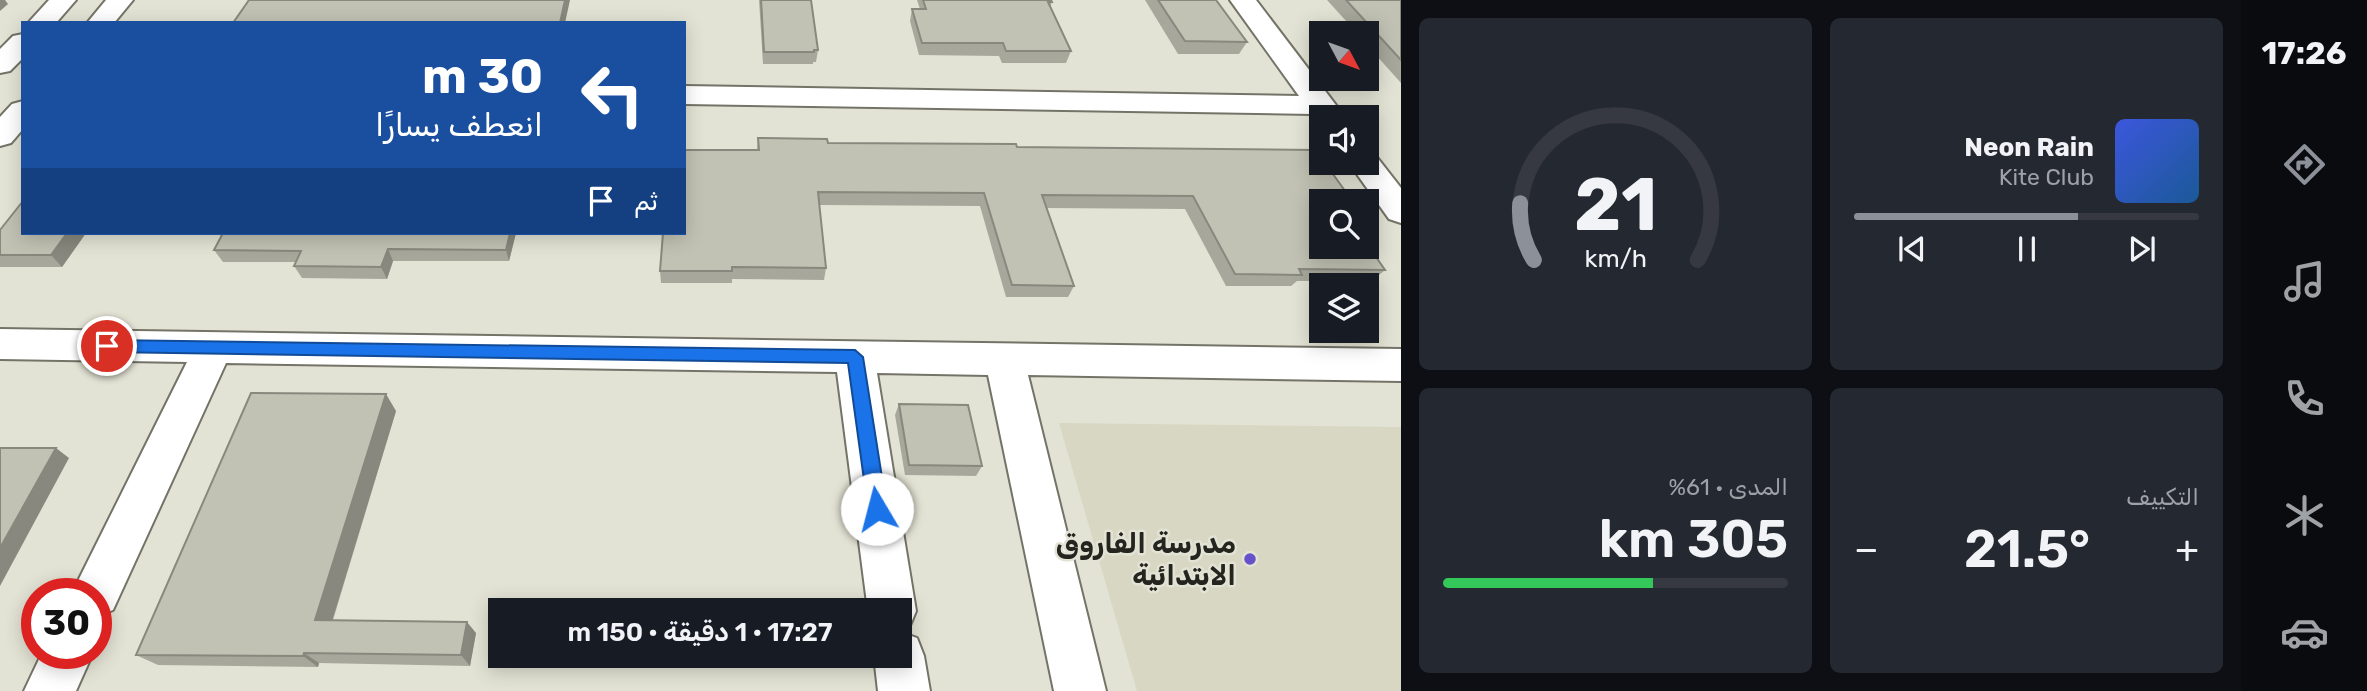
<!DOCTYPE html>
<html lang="ar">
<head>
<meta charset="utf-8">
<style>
  :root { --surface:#171b24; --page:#242831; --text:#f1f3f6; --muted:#9ea1a6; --line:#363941; --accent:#8c9099 }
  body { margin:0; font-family:Rubik,Vazirmatn,sans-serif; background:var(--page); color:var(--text); direction:rtl; height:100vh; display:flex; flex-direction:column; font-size:26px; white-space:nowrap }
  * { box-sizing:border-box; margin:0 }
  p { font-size:23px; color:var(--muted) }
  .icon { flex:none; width:38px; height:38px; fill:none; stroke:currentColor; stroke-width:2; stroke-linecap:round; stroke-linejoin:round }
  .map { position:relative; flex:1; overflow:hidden; direction:ltr }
  .details { display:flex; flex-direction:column; gap:18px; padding:18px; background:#0d0f14; width:840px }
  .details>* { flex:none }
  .top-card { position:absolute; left:21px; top:21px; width:665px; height:214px; border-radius:0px; box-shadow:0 4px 18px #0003; direction:rtl; background:#1a4fa0; color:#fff; overflow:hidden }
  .needle { width:46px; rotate:131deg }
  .controls { position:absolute; left:1309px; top:21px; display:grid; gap:14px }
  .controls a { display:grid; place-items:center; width:70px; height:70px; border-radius:0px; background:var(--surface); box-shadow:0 4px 18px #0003; font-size:35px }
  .speed { position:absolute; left:21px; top:578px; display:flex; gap:14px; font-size:35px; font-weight:700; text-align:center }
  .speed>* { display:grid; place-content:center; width:91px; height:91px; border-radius:50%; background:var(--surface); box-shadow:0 4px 18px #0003; line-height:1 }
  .speed .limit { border:10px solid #d22; background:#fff; color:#111 }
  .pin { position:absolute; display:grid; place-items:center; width:60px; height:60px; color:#fff; margin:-30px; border:4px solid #fff; border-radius:50%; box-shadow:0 2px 7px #0007 }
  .me { position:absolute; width:77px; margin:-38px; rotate:352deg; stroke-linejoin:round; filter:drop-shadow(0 0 5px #0008) }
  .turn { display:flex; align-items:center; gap:24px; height:147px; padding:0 28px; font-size:32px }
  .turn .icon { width:91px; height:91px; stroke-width:2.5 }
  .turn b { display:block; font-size:49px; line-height:60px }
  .then { display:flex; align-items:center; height:66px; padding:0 28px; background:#0003; gap:14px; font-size:26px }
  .big { font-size:52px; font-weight:600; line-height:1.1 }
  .details .tile { flex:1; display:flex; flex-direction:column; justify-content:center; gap:10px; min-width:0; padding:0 24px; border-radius:10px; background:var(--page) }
  .details .dial { align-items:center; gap:0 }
  .dial svg { height:182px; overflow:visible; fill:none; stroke:var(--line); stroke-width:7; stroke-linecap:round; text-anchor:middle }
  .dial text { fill:var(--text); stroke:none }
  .song { display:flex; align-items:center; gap:21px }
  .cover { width:84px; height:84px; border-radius:10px; background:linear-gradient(135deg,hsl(230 70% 55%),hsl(210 70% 35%)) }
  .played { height:7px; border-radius:4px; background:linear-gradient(90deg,var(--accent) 65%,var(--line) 65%) }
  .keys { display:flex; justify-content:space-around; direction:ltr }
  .heat { display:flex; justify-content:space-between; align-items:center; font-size:38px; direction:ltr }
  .charge { height:10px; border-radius:5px; background:linear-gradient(90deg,#34c759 61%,var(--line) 0) }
  .details .tiles { flex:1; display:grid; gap:18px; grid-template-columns:repeat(2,1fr) }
  .trip { position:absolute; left:488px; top:598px; width:424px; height:70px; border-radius:0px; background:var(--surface); box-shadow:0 4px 18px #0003; font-weight:600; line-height:70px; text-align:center; direction:rtl }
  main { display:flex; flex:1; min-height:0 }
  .menu { display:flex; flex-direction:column; width:126px; justify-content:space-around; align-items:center; background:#090b0e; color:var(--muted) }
  .menu .icon { width:49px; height:49px }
  .menu .selected { color:var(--accent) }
  .menu b { font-size:32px; color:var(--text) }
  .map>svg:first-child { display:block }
  .built { fill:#d7d7c3 }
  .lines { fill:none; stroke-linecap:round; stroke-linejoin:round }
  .street-casing { stroke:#737367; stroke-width:4 }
  .secondary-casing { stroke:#737367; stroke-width:4 }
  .street { fill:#fff; fill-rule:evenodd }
  .secondary { fill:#fff; fill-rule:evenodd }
  .wall { fill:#a7a79b }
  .shaded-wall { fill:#88887e }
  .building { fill:#c2c2b4; stroke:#88887e; stroke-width:2 }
  .route { fill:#1a73e8; stroke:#114b97; stroke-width:2 }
  .poi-dot { fill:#6551ca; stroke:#e3e3d5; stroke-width:2.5 }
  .labels { text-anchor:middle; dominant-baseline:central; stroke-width:5; stroke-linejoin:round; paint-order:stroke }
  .near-poi-label { font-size:28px; font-weight:bold; fill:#252520; stroke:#e3e3d5; text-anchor:end }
</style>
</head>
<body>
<main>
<nav class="menu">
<b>17:26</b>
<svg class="icon selected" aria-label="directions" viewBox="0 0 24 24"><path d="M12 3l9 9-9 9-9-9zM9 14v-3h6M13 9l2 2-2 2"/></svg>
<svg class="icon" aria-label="music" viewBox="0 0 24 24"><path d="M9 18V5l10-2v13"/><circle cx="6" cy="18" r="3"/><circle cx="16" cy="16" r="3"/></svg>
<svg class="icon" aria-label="phone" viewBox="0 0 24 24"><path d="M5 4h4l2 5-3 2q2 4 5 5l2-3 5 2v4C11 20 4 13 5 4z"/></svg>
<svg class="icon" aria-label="climate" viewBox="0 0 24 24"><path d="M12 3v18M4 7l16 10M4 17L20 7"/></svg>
<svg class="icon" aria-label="car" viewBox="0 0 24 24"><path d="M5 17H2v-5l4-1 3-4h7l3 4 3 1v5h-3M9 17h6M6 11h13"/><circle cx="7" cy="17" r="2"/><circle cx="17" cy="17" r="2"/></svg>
</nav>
<section class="details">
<div class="tiles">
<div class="tile">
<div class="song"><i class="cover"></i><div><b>Neon Rain</b><p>Kite Club</p></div></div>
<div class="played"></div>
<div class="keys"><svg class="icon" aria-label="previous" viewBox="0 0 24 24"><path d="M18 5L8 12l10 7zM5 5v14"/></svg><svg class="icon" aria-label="pause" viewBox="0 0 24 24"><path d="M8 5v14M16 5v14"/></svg><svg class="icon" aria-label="next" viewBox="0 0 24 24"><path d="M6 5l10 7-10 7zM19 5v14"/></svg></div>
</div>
<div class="tile dial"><svg viewBox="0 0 100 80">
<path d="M14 69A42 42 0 1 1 86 69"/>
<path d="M14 69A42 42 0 0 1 8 44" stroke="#8c9099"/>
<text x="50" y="56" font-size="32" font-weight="700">21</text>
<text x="50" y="72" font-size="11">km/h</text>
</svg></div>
<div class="tile"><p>التكييف</p>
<div class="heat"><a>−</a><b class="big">21.5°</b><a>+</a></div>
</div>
<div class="tile"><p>المدى · 61%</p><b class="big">305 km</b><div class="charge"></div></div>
</div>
</section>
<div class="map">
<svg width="1401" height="691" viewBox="0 0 1401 691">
  <rect width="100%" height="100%" fill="#e3e3d5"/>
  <!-- built -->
  <path class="built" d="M 1059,423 L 1401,427 L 1401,691 L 1137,691 Z"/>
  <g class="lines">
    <!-- street casing -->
    <g class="street-casing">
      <g id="street">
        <path d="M 1230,0 L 1256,0 L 1345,117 L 1321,117 L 1321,124 L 1312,114 L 684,104 L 684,86 L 1299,96 Z"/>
        <path d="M 1367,153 L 1376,156 L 1401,188 L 1401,223 L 1389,219 L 1349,163 L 1367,163 Z"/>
        <path d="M 0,329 L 1401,349 L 1401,381 L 1028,375 L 1106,691 L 1054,691 L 988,375 L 877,373 L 916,611 L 909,628 L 901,632 L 917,638 L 924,656 L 930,691 L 878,691 L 874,656 L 900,656 L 900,611 L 868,611 L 837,372 L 226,363 L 113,610 L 96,617 L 96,593 L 72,593 L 187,362 L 0,359 Z"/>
        <path d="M 42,653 L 93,653 L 76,691 L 24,691 Z"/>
      </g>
    </g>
    <!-- secondary casing -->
    <g class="secondary-casing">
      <g id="secondary">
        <path d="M 49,0 L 76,0 L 56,23 L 28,23 Z"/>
        <path d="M 106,0 L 133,0 L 114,23 L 87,23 Z"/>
        <path d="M 23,34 L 23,58 L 10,71 L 0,73 L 0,49 L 13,36 Z"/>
        <path d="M 23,101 L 23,129 L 11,143 L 0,146 L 0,117 L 12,104 Z"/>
      </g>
    </g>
    <!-- street -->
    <use href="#street" class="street"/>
    <!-- secondary -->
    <use href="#secondary" class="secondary"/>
  </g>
  <!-- wall -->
  <g class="wall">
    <path d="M 759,0 L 811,0 L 818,50 L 816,62 L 813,62 L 813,64 L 763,64 Z"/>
    <path d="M 917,0 L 1051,0 L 1052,2 L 1050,7 L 1071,51 L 1066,63 L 1002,63 L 999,56 L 919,55 L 910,21 L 912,9 L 920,9 Z"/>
    <path d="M 1145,0 L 1216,0 L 1247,42 L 1239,54 L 1178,54 Z"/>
    <path d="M 1327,0 L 1401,0 L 1401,83 L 1367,45 L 1367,33 L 1357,33 Z"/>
    <path d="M 758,138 L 828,143 L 1017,147 L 1348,195 L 1342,201 L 1321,201 L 1385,270 L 1372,281 L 1297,281 L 1291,286 L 1226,286 L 1185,209 L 1046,208 L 1074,286 L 1068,297 L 1006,297 L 980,206 L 819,205 L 826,268 L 824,280 L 732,279 L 732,283 L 661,283 L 660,271 L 757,150 Z"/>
    <path d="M 0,230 L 23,233 L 86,233 L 62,267 L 0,267 Z"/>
    <path d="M 516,233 L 509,261 L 393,261 L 387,279 L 302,278 L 294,266 L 296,262 L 223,262 L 214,250 Z"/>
    <path d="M 899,404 L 982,466 L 976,476 L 905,475 L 895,415 Z"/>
    <path d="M 396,411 L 333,620 L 476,633 L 470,666 L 319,663 L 318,667 L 158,665 L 136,655 Z"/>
  </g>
  <!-- shaded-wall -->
  <g class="shaded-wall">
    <path d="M 0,0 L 5,0 L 8,4 L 0,11 Z"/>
    <path d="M 565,0 L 570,0 L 565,23 L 560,23 Z"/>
    <path d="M 67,233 L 86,233 L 62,267 L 51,255 Z"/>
    <path d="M 510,233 L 516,233 L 509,261 L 506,250 Z"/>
    <path d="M 388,249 L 393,261 L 387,279 L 381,267 Z"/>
    <path d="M 386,394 L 396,411 L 329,631 L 315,620 Z"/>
    <path d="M 56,448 L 69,458 L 0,586 L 0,548 Z"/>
    <path d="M 467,622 L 476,633 L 470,666 L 461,655 Z"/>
    <path d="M 304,653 L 319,663 L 318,667 L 303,656 Z"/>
  </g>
  <!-- building -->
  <g class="building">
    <path d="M 249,0 L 565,0 L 560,23 L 233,23 Z"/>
    <path d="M 761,0 L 811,0 L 818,50 L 814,50 L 814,52 L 764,52 Z"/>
    <path d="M 923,0 L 1051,0 L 1052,2 L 1048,2 L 1071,51 L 1006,51 L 1003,43 L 922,43 L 912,9 L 926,9 Z"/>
    <path d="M 1158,0 L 1216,0 L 1247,42 L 1185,41 Z"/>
    <path d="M 1346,0 L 1401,0 L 1401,60 Z"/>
    <path d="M 758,138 L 827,139 L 828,143 L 1016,144 L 1017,147 L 1316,150 L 1321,157 L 1321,163 L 1325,163 L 1348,195 L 1332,194 L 1337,201 L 1321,201 L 1321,247 L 1367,247 L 1367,244 L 1385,270 L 1299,269 L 1302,275 L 1235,274 L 1193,196 L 1042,195 L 1074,286 L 1012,285 L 984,193 L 818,192 L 826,268 L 732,267 L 732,271 L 660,271 L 663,233 L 684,233 L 684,150 L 759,150 Z"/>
    <path d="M 23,201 L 23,233 L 67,233 L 51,255 L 0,255 L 0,230 Z"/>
    <path d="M 223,233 L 510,233 L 506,250 L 388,249 L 381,267 L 294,266 L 301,251 L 214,250 Z"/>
    <path d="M 251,393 L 386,394 L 315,620 L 467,622 L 461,655 L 304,653 L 303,656 L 136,655 Z"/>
    <path d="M 899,404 L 968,405 L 982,466 L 909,465 Z"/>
    <path d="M 0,448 L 56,448 L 0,548 Z"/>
  </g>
  <!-- route -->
  <path class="route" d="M 107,340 L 855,350 L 863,357 L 887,509 L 884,515 L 877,518 L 871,515 L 868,509 L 848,363 L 107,352 L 99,346 Z"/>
  <!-- markers -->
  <circle class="poi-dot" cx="1250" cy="559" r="7"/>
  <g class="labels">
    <!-- near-poi labels -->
    <g class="near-poi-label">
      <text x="1236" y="543">مدرسة الفاروق<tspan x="1236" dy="32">الابتدائية</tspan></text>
    </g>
  </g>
</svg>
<div class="controls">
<a><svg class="needle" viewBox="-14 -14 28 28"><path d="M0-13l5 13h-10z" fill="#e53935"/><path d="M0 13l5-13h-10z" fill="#9ea1a6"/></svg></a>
<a><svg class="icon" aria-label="sound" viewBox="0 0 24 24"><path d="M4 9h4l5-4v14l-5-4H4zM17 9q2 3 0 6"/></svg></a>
<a><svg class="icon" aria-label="search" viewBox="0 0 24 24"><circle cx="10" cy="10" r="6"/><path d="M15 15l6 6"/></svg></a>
<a><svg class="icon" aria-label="layers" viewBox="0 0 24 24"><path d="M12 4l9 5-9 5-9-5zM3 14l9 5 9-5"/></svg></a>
</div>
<div class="speed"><div class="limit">30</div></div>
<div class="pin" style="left:107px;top:346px;background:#d93025"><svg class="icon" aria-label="arrive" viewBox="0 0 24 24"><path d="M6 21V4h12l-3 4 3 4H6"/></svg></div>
<svg class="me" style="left:877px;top:509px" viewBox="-20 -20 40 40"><circle r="19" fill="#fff"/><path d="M0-13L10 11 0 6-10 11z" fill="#1a73e8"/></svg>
<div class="trip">17:27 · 1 دقيقة · 150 m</div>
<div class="top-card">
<div class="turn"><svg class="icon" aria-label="left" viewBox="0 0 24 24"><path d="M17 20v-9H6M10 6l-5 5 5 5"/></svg><div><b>30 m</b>انعطف يسارًا</div></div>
<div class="then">ثم<svg class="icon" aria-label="arrive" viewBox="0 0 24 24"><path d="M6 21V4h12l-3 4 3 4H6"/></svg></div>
</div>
</div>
</main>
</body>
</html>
